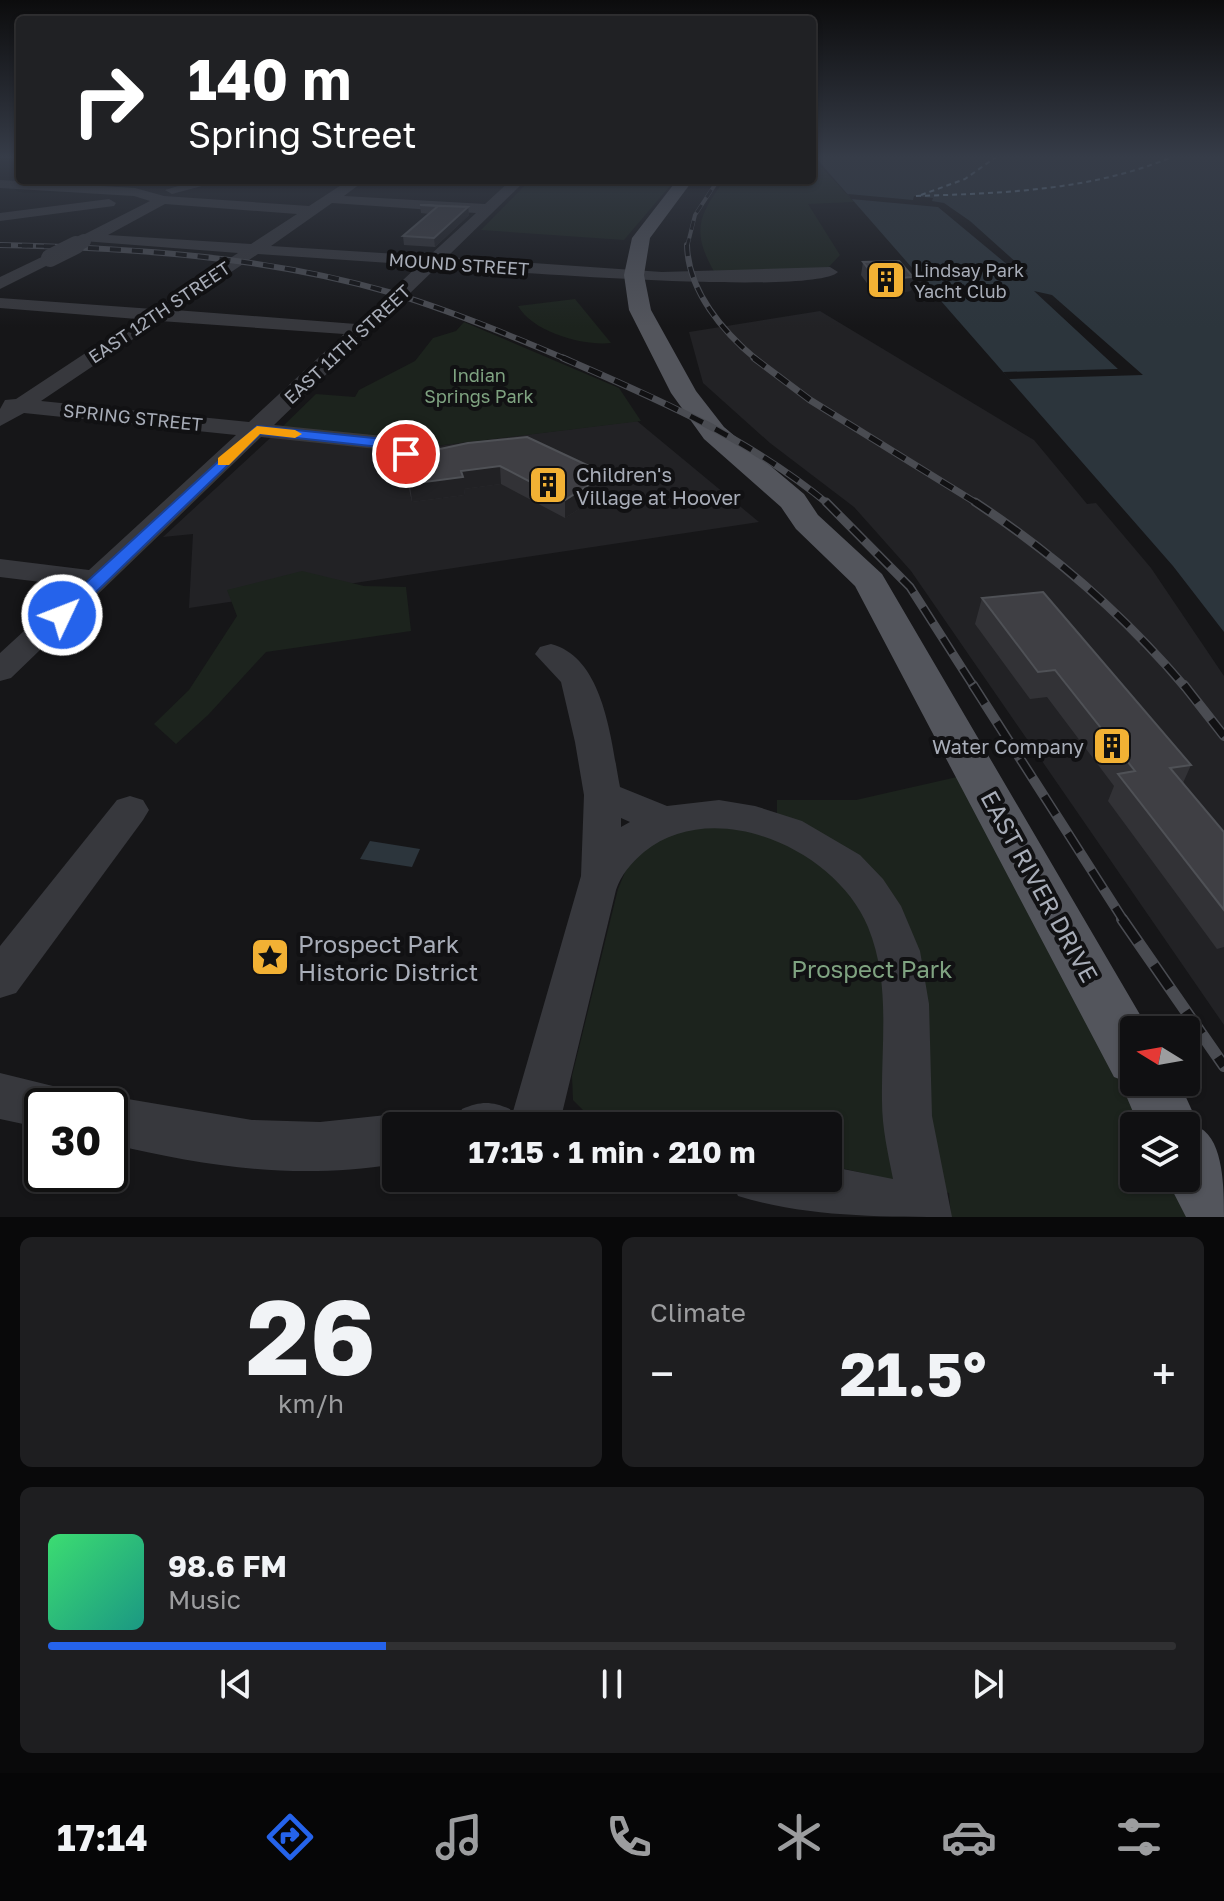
<!DOCTYPE html>
<html lang="en">
<head>
<meta charset="utf-8">
<style>
  :root { --surface:#101012; --page:#1e1e20; --text:#f1f3f6; --muted:#9c9d9f; --line:#303032; --accent:#2563eb }
  body { margin:0; font-family:"Golos Text",sans-serif; background:var(--page); color:var(--text); height:100vh; display:flex; flex-direction:column; font-size:30px; white-space:nowrap }
  * { box-sizing:border-box; margin:0 }
  p { font-size:26px; color:var(--muted) }
  .icon { flex:none; width:44px; height:44px; fill:none; stroke:currentColor; stroke-width:2; stroke-linecap:round; stroke-linejoin:round }
  .map { position:relative; height:1217px; overflow:hidden }
  .panel { display:flex; flex-direction:column; gap:20px; padding:20px; background:#09090a; flex:1 }
  .panel>* { flex:none }
  .guide { position:absolute; left:16px; top:16px; width:800px; height:168px; border-radius:8px; box-shadow:0 2px 6px #0004,0 0 0 2px var(--line); background:#202124; color:#fff; overflow:hidden }
  .needle { width:52px; rotate:281deg }
  .fabs { position:absolute; left:1120px; top:1016px; display:grid; gap:16px }
  .fabs a { display:grid; place-items:center; width:80px; height:80px; border-radius:8px; background:var(--surface); box-shadow:0 2px 6px #0004,0 0 0 2px var(--line); font-size:40px }
  .speed { position:absolute; left:24px; top:1088px; display:flex; gap:16px; font-size:40px; font-weight:700; text-align:center }
  .speed>* { display:grid; place-content:center; width:104px; height:104px; border-radius:50%; background:var(--surface); box-shadow:0 2px 6px #0004,0 0 0 2px var(--line); line-height:1 }
  .speed .limit { border:4px solid #111; border-radius:12px; background:#fff; color:#111 }
  .pin { position:absolute; display:grid; place-items:center; width:68px; height:68px; color:#fff; margin:-34px; border:4px solid #fff; border-radius:50%; box-shadow:0 2px 8px #0007 }
  .me { position:absolute; width:88px; margin:-44px; rotate:47deg; stroke-linejoin:round; filter:drop-shadow(0 0 6px #0008) }
  .turn { display:flex; align-items:center; gap:28px; height:168px; padding:0 40px; font-size:36px }
  .turn .icon { width:104px; height:104px; stroke-width:2.5 }
  .turn b { display:block; font-size:56px; line-height:68px }
  .big { font-size:60px; font-weight:700; line-height:1.1 }
  .panel .widget { flex:1; display:flex; flex-direction:column; justify-content:center; gap:12px; min-width:0; padding:0 28px; border-radius:12px; background:var(--page) }
  .panel .dial { align-items:center; gap:0 }
  .dial b { font-size:104px; line-height:1 }
  .song { display:flex; align-items:center; gap:24px }
  .cover { width:96px; height:96px; border-radius:12px; background:linear-gradient(135deg,hsl(140 70% 55%),hsl(170 70% 35%)) }
  .played { height:8px; border-radius:4px; background:linear-gradient(90deg,var(--accent) 30%,var(--line) 30%) }
  .keys { display:flex; justify-content:space-around; direction:ltr }
  .heat { display:flex; justify-content:space-between; align-items:center; font-size:44px; direction:ltr }
  .panel .tiles { flex:1; display:grid; gap:20px; grid-template-columns:1fr 1fr }
  .widget:last-child { grid-column:span 2 }
  .trip { position:absolute; left:382px; top:1112px; width:460px; height:80px; border-radius:8px; background:var(--surface); box-shadow:0 2px 6px #0004,0 0 0 2px var(--line); font-weight:700; line-height:80px; text-align:center }
  .tabs { display:flex; height:128px; justify-content:space-around; align-items:center; background:#060607; color:var(--muted) }
  .tabs .icon { width:56px; height:56px }
  .tabs .active { color:var(--accent) }
  .tabs b { font-size:36px; color:var(--text) }
  .map>svg:first-child { display:block }
  .built { fill:#222225 }
  .green { fill:#1c231d }
  .water { fill:#2c353c }
  .pier { fill:#161618 }
  .lines { fill:none; stroke-linecap:round; stroke-linejoin:round }
  .ferry { stroke:#7f9bb3; stroke-width:2; stroke-dasharray:5 4; stroke-linecap:butt }
  .minor { fill:#37383d; fill-rule:evenodd }
  .major { fill:#53555c; fill-rule:evenodd }
  .rail-far5-casing { stroke:#4a4c52; stroke-width:4 }
  .rail-far4-casing { stroke:#4a4c52; stroke-width:6 }
  .rail-far3-casing { stroke:#4a4c52; stroke-width:7 }
  .rail-far2-casing { stroke:#4a4c52; stroke-width:9 }
  .rail-far1-casing { stroke:#4a4c52; stroke-width:10 }
  .rail-casing { stroke:#4a4c52; stroke-width:12 }
  .rail-far5 { stroke:#111113; stroke-width:3; stroke-dasharray:9; stroke-linecap:butt }
  .rail-far4 { stroke:#111113; stroke-width:4; stroke-dasharray:11; stroke-linecap:butt }
  .rail-far3 { stroke:#111113; stroke-width:5; stroke-dasharray:14; stroke-linecap:butt }
  .rail-far2 { stroke:#111113; stroke-width:6; stroke-dasharray:18; stroke-linecap:butt }
  .rail-far1 { stroke:#111113; stroke-width:7; stroke-dasharray:22; stroke-linecap:butt }
  .rail { stroke:#111113; stroke-width:9; stroke-dasharray:28; stroke-linecap:butt }
  .minor-bridge-far1 { stroke:#37383d; stroke-width:14 }
  .minor-bridge { stroke:#37383d; stroke-width:18 }
  .wall { fill:#323236 }
  .shaded-wall { fill:#212124 }
  .building { fill:#3f3f44; stroke:#4f5156; stroke-width:2 }
  .route { fill:#2563eb; stroke:#184099; stroke-width:2 }
  .slow { fill:#f59e0b }
  .labels { text-anchor:middle; dominant-baseline:central; stroke-width:8; stroke-linejoin:round; paint-order:stroke }
  .far-street-label { font-size:18px; fill:#a8adb8; stroke:#111113 }
  .far-poi-label { font-size:18px; fill:#a8adb8; stroke:#111113; text-anchor:start }
  .far-park-label { font-size:18px; fill:#7fa381; stroke:#111113 }
  .poi-label { font-size:20px; fill:#a8adb8; stroke:#111113; text-anchor:start }
  .near-street-label { font-size:24px; fill:#a8adb8; stroke:#111113 }
  .near-poi-label { font-size:24px; fill:#a8adb8; stroke:#111113; text-anchor:start }
  .near-park-label { font-size:24px; fill:#7fa381; stroke:#111113 }
</style>
</head>
<body>
<div class="map">
<svg width="1224" height="1217" viewBox="0 0 1224 1217">
  <rect width="100%" height="100%" fill="#161618"/>
  <!-- built -->
  <g class="built">
    <path d="M 820,311 L 1034,440 L 1087,504 L 1096,503 L 1151,568 L 1224,676 L 1224,1025 L 911,571 L 854,507 L 770,443 L 703,383 L 689,332 Z"/>
    <path d="M 637,421 L 759,522 L 189,608 L 193,534 L 163,537 L 280,429 L 374,438 L 416,434 L 429,438 L 436,446 Z"/>
  </g>
  <!-- green -->
  <g class="green">
    <path d="M 812,157 L 854,202 L 808,204 L 840,255 L 826,270 L 716,275 C 692,234 696,217 725,180 L 812,180 Z"/>
    <path d="M 530,180 L 675,180 L 624,240 L 481,230 Z"/>
    <path d="M 575,299 L 611,343 C 582,346 533,332 518,306 Z"/>
    <path d="M 464,322 L 619,388 L 641,421 L 436,446 L 429,438 L 416,434 L 374,438 L 280,429 L 316,394 L 355,397 L 359,390 L 415,361 L 433,338 L 456,331 Z"/>
    <path d="M 302,571 L 364,586 L 406,587 L 411,631 L 266,652 L 208,715 L 176,744 L 154,724 L 189,690 L 237,616 L 227,590 Z"/>
    <path d="M 957,777 L 1143,1126 L 1134,1126 L 1134,1178 L 1171,1178 L 1192,1217 L 951,1217 L 949,1193 L 828,1165 L 828,1126 L 625,1126 L 593,1120 L 573,1100 L 572,1076 L 618,889 L 628,865 L 648,843 L 703,821 L 777,832 L 777,800 L 856,800 Z"/>
  </g>
  <!-- water -->
  <g class="water">
    <path d="M 815,157 L 1224,157 L 1224,632 L 1173,566 Z"/>
    <path d="M 370,841 L 420,849 L 412,867 L 360,859 Z"/>
  </g>
  <!-- pier -->
  <g class="pier">
    <path d="M 848,194 L 913,200 L 914,196 L 933,198 L 932,201 L 944,203 L 970,221 L 1028,273 L 1015,271 L 938,207 L 851,199 Z"/>
    <path d="M 1034,291 L 1052,295 L 1143,375 L 1009,379 L 1003,372 L 1118,369 Z"/>
  </g>
  <g class="lines">
    <!-- ferry -->
    <g class="ferry">
      <path d="M 921,195 L 965,179 L 996,157"/>
      <path d="M 916,196 C 1004,193 1089,191 1172,157"/>
    </g>
    <!-- minor -->
    <g class="minor">
      <path d="M 0,180 L 135,188 L 164,196 L 309,206 L 349,180 L 365,180 L 344,196 L 485,204 L 511,180 L 526,180 L 447,257 L 662,272 L 830,267 L 838,272 C 812,297 491,270 437,267 L 274,425 L 393,437 L 401,439 L 418,454 L 414,459 L 398,459 L 386,450 L 261,437 L 11,678 L 0,681 L 0,653 L 73,586 L 0,577 L 0,559 L 89,570 L 236,435 L 24,413 L 0,426 L 0,409 L 5,400 L 16,399 L 137,319 L 0,308 L 0,298 L 153,309 L 238,253 L 83,241 L 83,235 L 150,201 L 134,196 L 0,188 ZM 332,203 L 476,213 L 429,256 L 271,246 ZM 165,204 L 297,214 L 251,244 L 108,235 ZM 258,254 L 419,265 L 356,324 L 175,310 ZM 160,321 L 344,334 L 249,422 L 41,401 Z"/>
      <path d="M 199,180 L 224,180 L 172,194 L 165,190 Z"/>
      <path d="M 109,199 L 116,203 L 114,206 L 0,221 L 0,213 Z"/>
      <path d="M 50,253 L 56,255 L 56,261 L 0,289 L 0,277 Z"/>
      <path d="M 551,644 C 605,658 611,742 620,787 L 667,806 L 719,800 L 755,806 L 802,821 L 860,855 L 883,879 L 901,906 L 920,951 L 929,1004 L 932,1116 L 952,1217 C 880,1217 805,1217 738,1196 L 730,1178 L 828,1178 L 828,1166 L 893,1179 C 888,1153 882,1128 882,1101 C 881,1042 891,983 868,927 C 836,849 714,795 644,852 C 631,863 621,875 616,890 L 559,1126 L 455,1126 L 462,1109 C 481,1101 491,1101 510,1109 L 512,1115 L 581,876 L 584,795 L 575,742 L 561,682 L 535,654 L 540,647 ZM 621,818 L 630,822 L 621,827 Z"/>
      <path d="M 130,796 L 143,800 L 149,810 L 143,820 L 16,993 L 0,998 L 0,946 L 117,800 Z"/>
      <path d="M 0,1073 L 65,1089 L 73,1106 L 42,1106 L 42,1128 L 0,1119 Z"/>
      <path d="M 110,1096 L 252,1120 L 320,1122 L 396,1114 L 414,1121 L 416,1126 L 396,1126 L 396,1164 C 294,1180 210,1167 110,1144 L 110,1106 L 91,1106 Z"/>
    </g>
    <!-- major -->
    <path class="major" d="M 677,180 L 693,180 L 650,238 L 644,275 L 651,310 L 696,391 L 724,427 L 804,494 L 818,515 L 882,574 L 1149,1030 L 1134,1030 L 1134,1082 L 1179,1082 L 1200,1128 C 1224,1141 1224,1190 1224,1217 L 1186,1217 L 1166,1178 L 1186,1178 L 1186,1126 L 1139,1126 L 1119,1079 L 1114,1077 L 855,586 L 796,529 L 781,507 L 704,439 L 671,393 L 629,310 L 624,275 L 632,238 Z"/>
    <!-- rail-far5 casing -->
    <g class="rail-far5-casing">
      <g id="rail-far5">
        <path d="M 0,245 L 71,247"/>
        <path d="M 687,247 L 695,215 L 718,180"/>
      </g>
    </g>
    <!-- rail-far4 casing -->
    <g class="rail-far4-casing">
      <g id="rail-far4">
        <path d="M 0,245 C 131,248 265,256 392,293 C 452,311 510,335 568,360"/>
        <path d="M 687,245 C 688,291 723,332 757,360"/>
      </g>
    </g>
    <!-- rail-far3 casing -->
    <g class="rail-far3-casing">
      <g id="rail-far3">
        <path d="M 563,358 C 657,399 749,438 828,504"/>
        <path d="M 754,358 L 810,400 L 978,504"/>
      </g>
    </g>
    <!-- rail-far2 casing -->
    <g class="rail-far2-casing">
      <g id="rail-far2">
        <path d="M 826,502 L 910,587 L 974,687"/>
        <path d="M 975,502 C 1055,555 1124,615 1185,687"/>
      </g>
    </g>
    <!-- rail-far1 casing -->
    <g class="rail-far1-casing">
      <g id="rail-far1">
        <path d="M 973,685 L 1124,921"/>
        <path d="M 1184,685 L 1224,736"/>
      </g>
    </g>
    <!-- rail casing -->
    <g class="rail-casing">
      <path id="rail" d="M 1122,919 L 1224,1066"/>
    </g>
    <!-- rail-far5 -->
    <use href="#rail-far5" class="rail-far5"/>
    <!-- rail-far4 -->
    <use href="#rail-far4" class="rail-far4"/>
    <!-- rail-far3 -->
    <use href="#rail-far3" class="rail-far3"/>
    <!-- rail-far2 -->
    <use href="#rail-far2" class="rail-far2"/>
    <!-- rail-far1 -->
    <use href="#rail-far1" class="rail-far1"/>
    <!-- rail -->
    <use href="#rail" class="rail"/>
    <!-- minor-bridge-far1 -->
    <path class="minor-bridge-far1" d="M 72,247 L 84,241"/>
    <!-- minor-bridge -->
    <path class="minor-bridge" d="M 50,258 L 76,245"/>
  </g>
  <!-- wall -->
  <g class="wall">
    <path d="M 420,205 L 468,207 L 469,215 L 435,247 L 404,245 L 403,236 L 429,214 L 421,213 Z"/>
    <path d="M 863,262 L 913,277 L 911,291 L 875,294 L 861,275 Z"/>
    <path d="M 435,450 L 606,492 L 565,518 L 501,484 L 464,489 L 465,495 L 412,502 L 406,476 L 404,459 L 435,455 Z"/>
    <path d="M 982,598 L 1191,765 L 1183,783 L 1224,832 L 1224,947 L 1217,949 L 1108,801 L 1114,786 L 1047,697 L 1030,699 L 975,624 Z"/>
  </g>
  <!-- shaded-wall -->
  <g class="shaded-wall">
    <path d="M 468,207 L 469,215 L 435,247 L 434,238 Z"/>
    <path d="M 913,277 L 911,291 L 875,294 L 877,280 Z"/>
    <path d="M 500,466 L 501,484 L 464,489 L 465,495 L 412,502 L 410,484 L 461,471 Z"/>
    <path d="M 606,474 L 606,492 L 565,518 L 565,500 Z"/>
  </g>
  <!-- building -->
  <g class="building">
    <path d="M 420,205 L 468,207 L 434,238 L 403,236 L 438,206 Z"/>
    <path d="M 899,261 L 913,277 L 877,280 L 863,262 Z"/>
    <path d="M 527,437 L 606,474 L 565,500 L 500,466 L 461,471 L 463,477 L 410,484 L 404,459 L 436,455 L 435,450 L 468,443 Z"/>
    <path d="M 1043,592 L 1191,765 L 1170,768 L 1224,832 L 1224,910 L 1118,774 L 1135,771 L 1055,670 L 1038,672 L 982,598 Z"/>
  </g>
  <!-- sky -->
  <linearGradient id="sky" x2="0" y2="1"><stop stop-color="#0c0c0d"/><stop offset="0.48" stop-color="#363c48"/><stop offset="1" stop-color="#363c48" stop-opacity="0"/></linearGradient>
  <rect width="1224" height="327" fill="url(#sky)"/>
  <!-- route -->
  <path class="route" d="M 257,426 L 393,440 L 413,454 L 406,458 L 389,448 L 260,434 L 68,619 L 55,619 L 55,611 Z"/>
  <!-- slow -->
  <path class="slow" d="M 257,426 L 295,430 L 302,434 L 295,438 L 260,434 L 229,465 L 218,465 L 218,458 Z"/>
  <!-- icons -->
  <defs>
    <g id="building-square" transform="scale(2)"><rect x="-9" y="-9" width="18" height="18" rx="4" fill="#f2b134" stroke="#111113"/><path d="M-4-6H4V6H1V3H-1V6H-4ZM-2.5-4.3h1.7v1.8h-1.7ZM.8-4.3h1.7v1.8H.8ZM-2.5-1h1.7V.8h-1.7ZM.8-1h1.7V.8H.8Z" fill="#111"/></g>
    <g id="sight-square" transform="scale(2)"><rect x="-9" y="-9" width="18" height="18" rx="4" fill="#f2b134" stroke="#111113"/><path d="M0-6L1.8-2.2L6-1.7L2.9 1.2L3.7 5.4L0 3.3L-3.7 5.4L-2.9 1.2L-6-1.7L-1.8-2.2Z" fill="#111"/></g>
  </defs>
  <g fill-rule="evenodd">
    <use href="#building-square" x="886" y="280"/>
    <use href="#building-square" x="548" y="485"/>
    <use href="#building-square" x="1112" y="746"/>
    <use href="#sight-square" x="270" y="957"/>
  </g>
  <g class="labels">
    <!-- far-street labels -->
    <g class="far-street-label">
      <text transform="translate(459 264) rotate(4)">MOUND STREET</text>
      <text transform="translate(159 312) rotate(-34)">EAST 12TH STREET</text>
      <text transform="translate(347 344) rotate(-43)">EAST 11TH STREET</text>
      <text transform="translate(133 417) rotate(6)">SPRING STREET</text>
    </g>
    <!-- far-poi labels -->
    <g class="far-poi-label">
      <text x="914" y="270">Lindsay Park<tspan x="914" dy="21">Yacht Club</tspan></text>
    </g>
    <!-- far-park labels -->
    <g class="far-park-label">
      <text x="479" y="375">Indian<tspan x="479" dy="21">Springs Park</tspan></text>
    </g>
    <!-- poi labels -->
    <g class="poi-label">
      <text x="576" y="474">Children's<tspan x="576" dy="23">Village at Hoover</tspan></text>
      <text x="1084" y="746" text-anchor="end">Water Company</text>
    </g>
    <!-- near-street labels -->
    <g class="near-street-label">
      <text transform="translate(1040 886) rotate(61)">EAST RIVER DRIVE</text>
    </g>
    <!-- near-poi labels -->
    <g class="near-poi-label">
      <text x="298" y="943">Prospect Park<tspan x="298" dy="28">Historic District</tspan></text>
    </g>
    <!-- near-park labels -->
    <g class="near-park-label">
      <text x="872" y="968">Prospect Park</text>
    </g>
  </g>
</svg>
<div class="fabs">
<a><svg class="needle" viewBox="-14 -14 28 28"><path d="M0-13l5 13h-10z" fill="#e53935"/><path d="M0 13l5-13h-10z" fill="#9c9d9f"/></svg></a>
<a><svg class="icon" aria-label="layers" viewBox="0 0 24 24"><path d="M12 4l9 5-9 5-9-5zM3 14l9 5 9-5"/></svg></a>
</div>
<div class="speed"><div class="limit">30</div></div>
<div class="pin" style="left:406px;top:454px;background:#d93025"><svg class="icon" aria-label="arrive" viewBox="0 0 24 24"><path d="M6 21V4h12l-3 4 3 4H6"/></svg></div>
<svg class="me" style="left:62px;top:615px" viewBox="-20 -20 40 40"><circle r="17" fill="#2563eb" stroke="#fff" stroke-width="3"/><path d="M0-11L8 9 0 5-8 9z" fill="#fff"/></svg>
<div class="trip">17:15 · 1 min · 210 m</div>
<div class="guide">
<div class="turn"><svg class="icon" aria-label="right" viewBox="0 0 24 24"><path d="M7 20v-9h11M14 6l5 5-5 5"/></svg><div><b>140 m</b>Spring Street</div></div>
</div>
</div>
<section class="panel">
<div class="tiles">
<div class="widget dial"><b>26</b><p>km/h</p></div>
<div class="widget"><p>Climate</p>
<div class="heat"><a>−</a><b class="big">21.5°</b><a>+</a></div>
</div>
<div class="widget">
<div class="song"><i class="cover"></i><div><b>98.6 FM</b><p>Music</p></div></div>
<div class="played"></div>
<div class="keys"><svg class="icon" aria-label="previous" viewBox="0 0 24 24"><path d="M18 5L8 12l10 7zM5 5v14"/></svg><svg class="icon" aria-label="pause" viewBox="0 0 24 24"><path d="M8 5v14M16 5v14"/></svg><svg class="icon" aria-label="next" viewBox="0 0 24 24"><path d="M6 5l10 7-10 7zM19 5v14"/></svg></div>
</div>
</div>
</section>
<nav class="tabs">
<b>17:14</b>
<svg class="icon active" aria-label="directions" viewBox="0 0 24 24"><path d="M12 3l9 9-9 9-9-9zM9 14v-3h6M13 9l2 2-2 2"/></svg>
<svg class="icon" aria-label="music" viewBox="0 0 24 24"><path d="M9 18V5l10-2v13"/><circle cx="6" cy="18" r="3"/><circle cx="16" cy="16" r="3"/></svg>
<svg class="icon" aria-label="phone" viewBox="0 0 24 24"><path d="M5 4h4l2 5-3 2q2 4 5 5l2-3 5 2v4C11 20 4 13 5 4z"/></svg>
<svg class="icon" aria-label="climate" viewBox="0 0 24 24"><path d="M12 3v18M4 7l16 10M4 17L20 7"/></svg>
<svg class="icon" aria-label="car" viewBox="0 0 24 24"><path d="M5 17H2v-5l4-1 3-4h7l3 4 3 1v5h-3M9 17h6M6 11h13"/><circle cx="7" cy="17" r="2"/><circle cx="17" cy="17" r="2"/></svg>
<svg class="icon" aria-label="filters" viewBox="0 0 24 24"><path d="M4 7h16M4 17h16"/><circle cx="9" cy="7" r="2"/><circle cx="15" cy="17" r="2"/></svg>
</nav>
</body>
</html>
